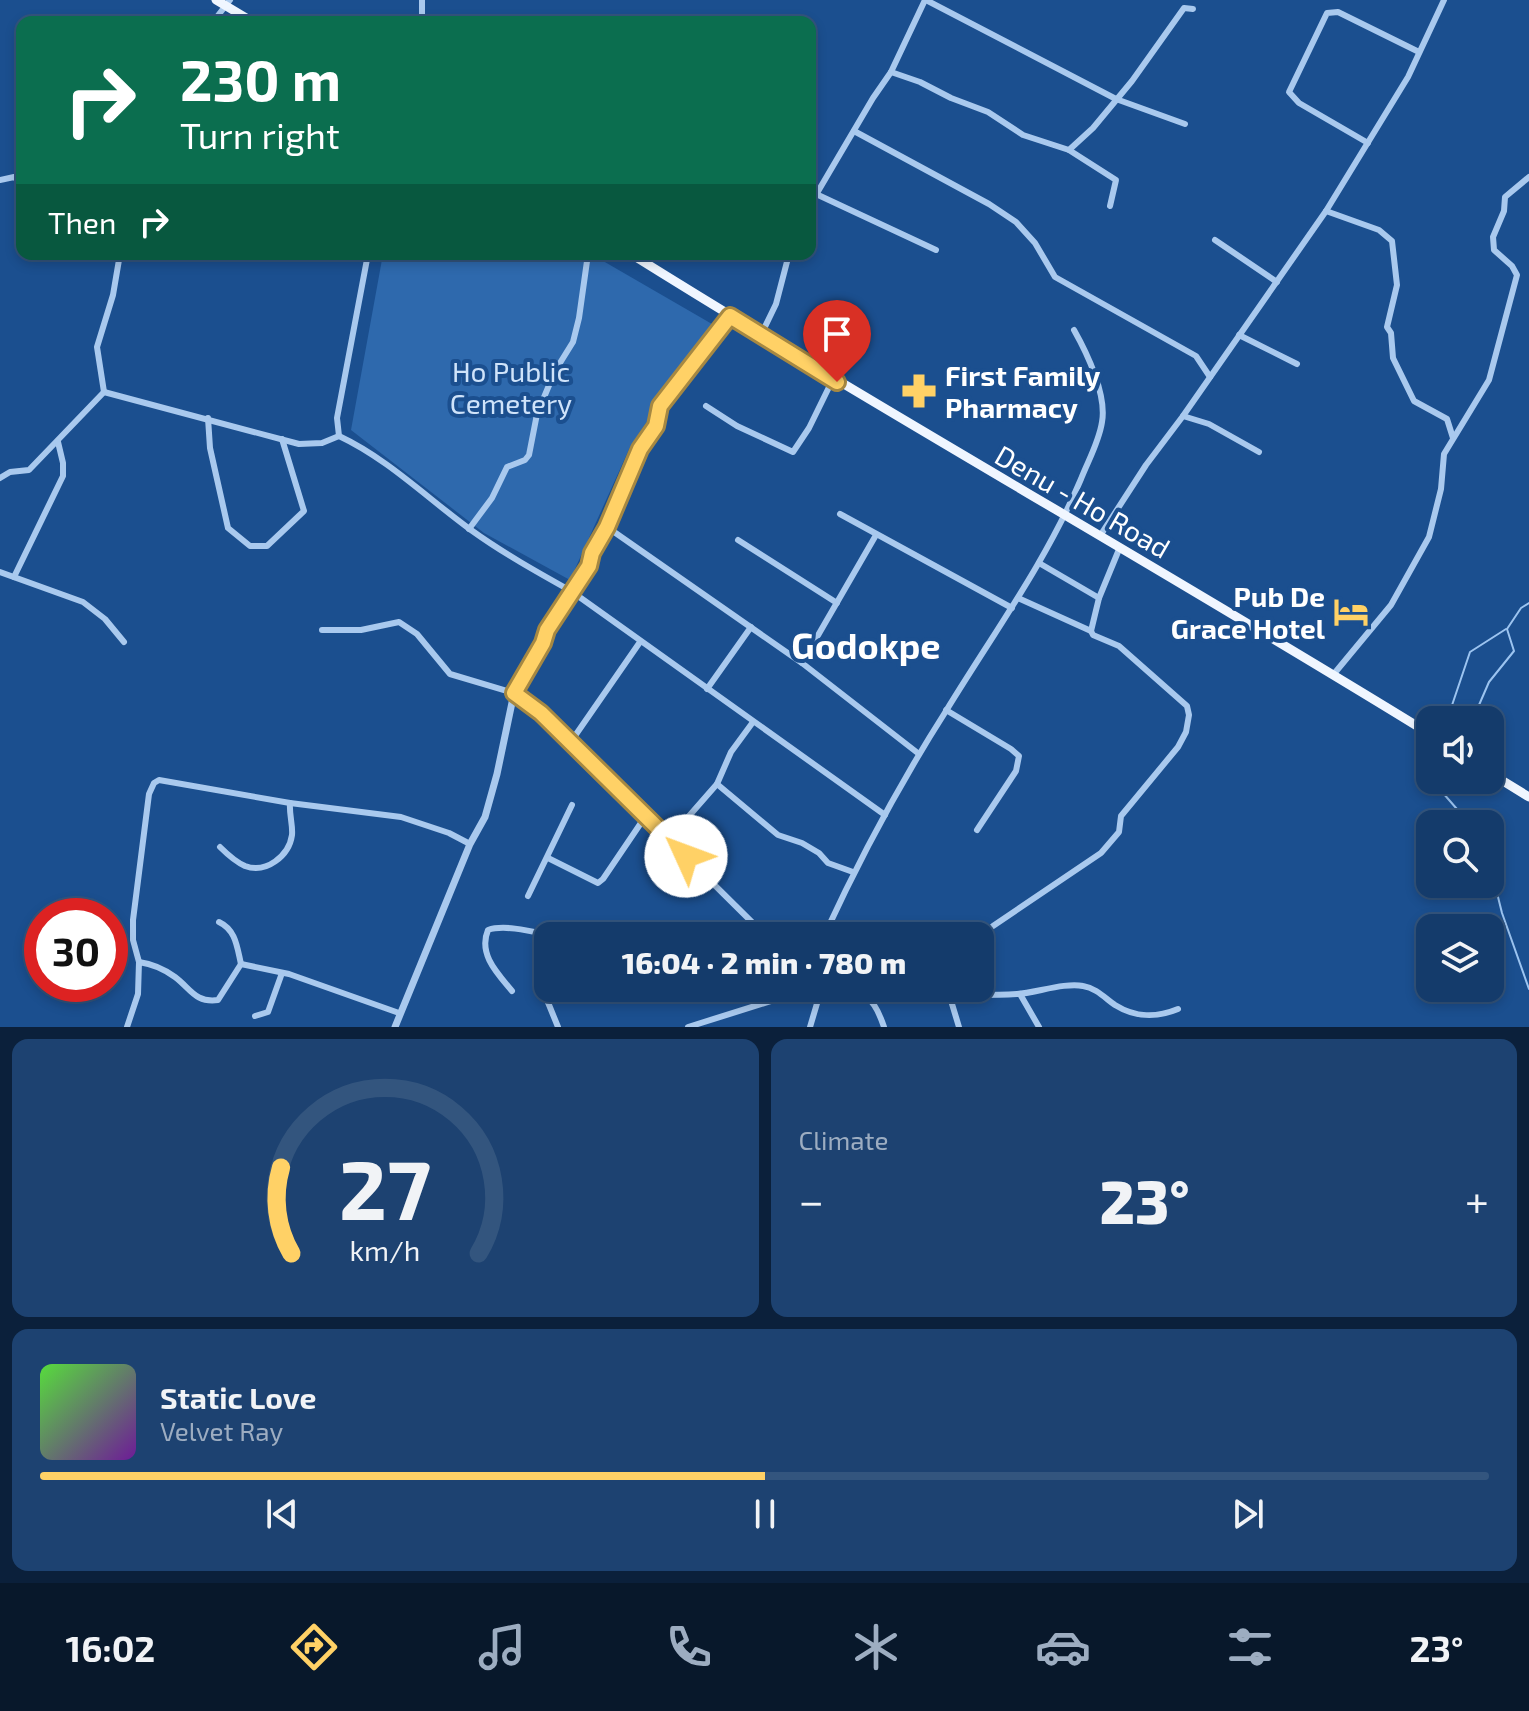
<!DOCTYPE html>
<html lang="en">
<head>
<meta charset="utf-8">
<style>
  :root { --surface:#143b6b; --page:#1d4271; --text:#f1f3f6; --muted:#9dadc1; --line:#33557e; --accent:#ffd166 }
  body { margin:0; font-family:"Exo 2",sans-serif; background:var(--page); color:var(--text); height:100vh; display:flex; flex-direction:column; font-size:30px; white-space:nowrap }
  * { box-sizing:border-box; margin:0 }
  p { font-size:26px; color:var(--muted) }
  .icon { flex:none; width:44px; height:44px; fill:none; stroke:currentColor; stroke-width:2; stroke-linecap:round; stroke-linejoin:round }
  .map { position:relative; height:1027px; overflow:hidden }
  .side { display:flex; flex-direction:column; gap:12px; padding:12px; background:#0b203b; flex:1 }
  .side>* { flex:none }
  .guide { position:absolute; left:16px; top:16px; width:800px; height:244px; border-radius:16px; box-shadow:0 4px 12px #0003,0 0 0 2px var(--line); background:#0b6e4f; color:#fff; overflow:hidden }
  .tools { position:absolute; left:1416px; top:706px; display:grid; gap:16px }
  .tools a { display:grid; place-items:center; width:88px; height:88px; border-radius:16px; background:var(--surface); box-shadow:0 4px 12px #0003,0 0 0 2px var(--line); font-size:40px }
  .speed { position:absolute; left:24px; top:898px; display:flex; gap:16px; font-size:40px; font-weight:700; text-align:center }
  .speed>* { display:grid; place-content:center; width:104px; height:104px; border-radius:50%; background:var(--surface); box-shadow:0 4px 12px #0003,0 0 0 2px var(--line); line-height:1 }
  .speed .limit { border:12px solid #d22; background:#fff; color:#111 }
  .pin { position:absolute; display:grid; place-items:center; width:68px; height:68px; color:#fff; margin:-82px -34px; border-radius:50% 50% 50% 0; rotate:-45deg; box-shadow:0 0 8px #0007 }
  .pin .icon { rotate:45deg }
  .me { position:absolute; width:88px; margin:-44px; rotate:313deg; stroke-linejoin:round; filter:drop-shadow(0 0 6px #0008) }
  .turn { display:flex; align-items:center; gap:28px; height:168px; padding:0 32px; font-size:36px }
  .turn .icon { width:104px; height:104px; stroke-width:2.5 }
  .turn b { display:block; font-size:56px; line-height:68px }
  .then { display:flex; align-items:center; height:76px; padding:0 32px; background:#0003; gap:16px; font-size:30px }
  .big { font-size:60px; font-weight:800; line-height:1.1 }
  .side .widget { flex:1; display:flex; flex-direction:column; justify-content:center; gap:12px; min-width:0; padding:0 28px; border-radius:16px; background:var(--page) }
  .side .dial { align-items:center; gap:0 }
  .dial svg { height:208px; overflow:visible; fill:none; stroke:var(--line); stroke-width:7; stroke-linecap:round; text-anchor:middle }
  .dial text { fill:var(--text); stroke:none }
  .song { display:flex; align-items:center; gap:24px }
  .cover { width:96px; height:96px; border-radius:12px; background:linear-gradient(135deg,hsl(110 70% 55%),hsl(280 70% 35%)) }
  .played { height:8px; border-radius:4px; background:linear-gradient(90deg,var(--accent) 50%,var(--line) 50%) }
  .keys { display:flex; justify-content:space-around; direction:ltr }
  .heat { display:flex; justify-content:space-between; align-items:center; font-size:44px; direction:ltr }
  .side .tiles { flex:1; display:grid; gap:12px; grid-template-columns:1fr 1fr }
  .widget:last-child { grid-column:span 2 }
  .trip { position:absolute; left:534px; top:922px; width:460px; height:80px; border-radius:16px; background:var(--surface); box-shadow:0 4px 12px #0003,0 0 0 2px var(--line); font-weight:800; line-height:80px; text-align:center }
  .dock { display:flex; height:128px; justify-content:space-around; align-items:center; background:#08182b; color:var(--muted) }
  .dock .icon { width:56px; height:56px }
  .dock .current { color:var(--accent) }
  .dock b { font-size:36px; color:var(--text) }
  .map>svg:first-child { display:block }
  .green { fill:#2e69ad }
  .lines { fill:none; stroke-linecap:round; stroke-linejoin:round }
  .stream { stroke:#9cc4f0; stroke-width:2 }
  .minor { stroke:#a9c9ee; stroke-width:6 }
  .tertiary { stroke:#a9c9ee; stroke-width:7 }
  .primary { stroke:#f0f6ff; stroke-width:9 }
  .route-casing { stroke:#a68842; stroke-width:20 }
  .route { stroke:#ffd166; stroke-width:14 }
  .labels { text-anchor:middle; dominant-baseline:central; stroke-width:8; stroke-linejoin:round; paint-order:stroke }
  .park-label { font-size:28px; fill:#cfe3fa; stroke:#1b4f8f }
  .poi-label { font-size:28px; font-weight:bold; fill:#fff; stroke:#1b4f8f; text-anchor:start }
  .street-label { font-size:28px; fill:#fff; stroke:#1b4f8f }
  .district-label { font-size:36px; font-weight:bold; fill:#fff; stroke:#1b4f8f }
</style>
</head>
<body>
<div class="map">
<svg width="1529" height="1027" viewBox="0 0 1529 1027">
  <rect width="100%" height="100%" fill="#1b4f8f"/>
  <!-- green -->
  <path class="green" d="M 383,254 L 591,254 L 712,324 L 630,447 L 570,580 L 484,533 L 351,430 Z"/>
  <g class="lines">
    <!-- stream -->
    <g class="stream">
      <path d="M 1447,720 L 1470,652 L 1506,629"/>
      <path d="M 1464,720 L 1479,705 L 1489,682 L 1514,651 L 1507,629 L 1521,608 L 1529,603"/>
      <path d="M 1436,780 L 1436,785 L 1470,824"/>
      <path d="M 1490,865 L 1502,913 L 1529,989"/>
    </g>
    <!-- minor -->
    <g class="minor">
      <path d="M 422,0 L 422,22"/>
      <path d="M 926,0 L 1116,99 L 1185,124"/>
      <path d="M 213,22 L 230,0"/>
      <path d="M 891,72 L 920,82 L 951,98 L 988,112 L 1023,135 L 1069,150 L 1093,128 L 1132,81 L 1184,8 L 1193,9"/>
      <path d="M 854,131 L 989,204 L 1016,222 L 1035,243 L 1055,277 L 1196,356 L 1210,377"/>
      <path d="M 1368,143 L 1299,103 L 1289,92 L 1327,13 L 1338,12 L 1419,52"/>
      <path d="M 1069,150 L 1116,180 L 1110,206"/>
      <path d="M 0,180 L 14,177 L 22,183"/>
      <path d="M 816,194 L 936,250"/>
      <path d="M 810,205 L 873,98 L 891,72 L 925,0"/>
      <path d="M 1326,211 L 1379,230 L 1392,241 L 1397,285 L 1387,327 L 1391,333 L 1393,358 L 1414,401 L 1447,419 L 1453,438"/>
      <path d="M 1215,240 L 1277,282"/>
      <path d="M 761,335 L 776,304 L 789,254"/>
      <path d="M 1239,335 L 1297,364"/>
      <path d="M 104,392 L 299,444 L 322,443 L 339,436 C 388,459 427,498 471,530 C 503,553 537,572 571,591 L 885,815"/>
      <path d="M 104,392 L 97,347 L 113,295 L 120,254"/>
      <path d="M 706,406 L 737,426 L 793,452 L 809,428 L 833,379"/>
      <path d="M 1183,416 L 1209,424 L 1259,452"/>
      <path d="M 208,418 L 210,448 L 228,528 L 250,546 L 267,546 L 304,511 L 282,439"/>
      <path d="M 339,436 L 337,418 L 368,254"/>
      <path d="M 0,478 L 10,472 L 29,470 L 104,392"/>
      <path d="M 840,514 L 1012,608"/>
      <path d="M 607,527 L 802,663 L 919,754"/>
      <path d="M 469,529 L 492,498 L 507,467 L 525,460 L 529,455 L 537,414 L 555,371 L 573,342 L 579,318 L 588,254"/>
      <path d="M 1100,536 L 1146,465 L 1183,416 L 1326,211 L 1408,77 L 1444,0"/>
      <path d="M 738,540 L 837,603"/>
      <path d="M 1039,563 L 1099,598"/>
      <path d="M 0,572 L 83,602 L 105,619 L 124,642"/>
      <path d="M 14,577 L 63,476 L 63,463 L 58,442"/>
      <path d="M 1018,598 L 1091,631"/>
      <path d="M 322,630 L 361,630 L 399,622 L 417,634 L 450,674 L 514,693 L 541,713 L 766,936"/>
      <path d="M 802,663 L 876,535"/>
      <path d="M 1333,675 L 1391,605 L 1429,537 L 1441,489 L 1444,454 L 1489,380 L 1517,275 L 1512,266 L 1494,250 L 1493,237 L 1504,211 L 1505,197 L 1529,177"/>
      <path d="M 707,689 L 751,627"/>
      <path d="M 946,710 L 1011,749 L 1019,756 L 1016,771 L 977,830"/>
      <path d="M 753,722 L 731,752 L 717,784 L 778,835 L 802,843 L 819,853 L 828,863 L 853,872"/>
      <path d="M 570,743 L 640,642"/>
      <path d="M 680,826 L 686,856"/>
      <path d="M 668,840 L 717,784"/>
      <path d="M 220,847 C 227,854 236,862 245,866 C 266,874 289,856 292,835 C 293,825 289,814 290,803"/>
      <path d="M 548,858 L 598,883 L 603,879 L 645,817"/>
      <path d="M 528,896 L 572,805"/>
      <path d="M 219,922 C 236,930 237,947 241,964"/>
      <path d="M 993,926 L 1101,853 L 1119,832 L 1121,816 L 1178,747 L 1186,732 L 1189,715 L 1187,706 L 1119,646 L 1093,635 L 1091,631 L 1099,598 L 1120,547"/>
      <path d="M 824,936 C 860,858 900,783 946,711 C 993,634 1046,562 1081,479 C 1088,461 1099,442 1102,422 C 1107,395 1087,353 1074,330"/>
      <path d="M 139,962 L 133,940 L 133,920 L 149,794 L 154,783 L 159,780 L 290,803 L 401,817 L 449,833 L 470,844"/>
      <path d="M 241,964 L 289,974 L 399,1013"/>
      <path d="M 548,983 L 545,995 L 558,1027"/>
      <path d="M 819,988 C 853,1004 867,976 884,1027"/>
      <path d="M 512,991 C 497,973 478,954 488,930 C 505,924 534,932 553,936"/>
      <path d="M 949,994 L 959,1027"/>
      <path d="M 1020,994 L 1039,1027"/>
      <path d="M 864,995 C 915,992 965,997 1017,994 C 1035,993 1066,982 1083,986 C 1096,988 1105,998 1115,1005 C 1136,1018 1156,1018 1178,1009"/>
      <path d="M 255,1016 L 268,1012 L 282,973"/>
      <path d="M 127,1027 L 138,994 L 139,962 C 153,964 164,969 175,977 C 191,989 195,1003 218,1000 L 241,964"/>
      <path d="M 688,1027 L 787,996 L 797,988"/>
      <path d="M 810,1027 L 821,990"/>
    </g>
    <!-- tertiary -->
    <path class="tertiary" d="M 395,1027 L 470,844 L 485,817 L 497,774 L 514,693 L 543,643 L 547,630 L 589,566 L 592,553 L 607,527 L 640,449 L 656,426 L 660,406 L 730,316"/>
    <!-- primary -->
    <g class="primary">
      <path d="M 216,0 L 253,22"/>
      <path d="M 631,254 C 895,419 1166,571 1430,734"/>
      <path d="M 1490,773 L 1529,797"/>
    </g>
  </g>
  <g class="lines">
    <!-- route casing -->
    <g class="route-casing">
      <path id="route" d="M 686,856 L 541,713 L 514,693 L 543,643 L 547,630 L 589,566 L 592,553 L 607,527 L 640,449 L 656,426 L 660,406 L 730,316 L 837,382"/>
    </g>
    <!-- route -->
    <use href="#route" class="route"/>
  </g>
  <!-- icons -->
  <defs>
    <g id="pharmacy-bare" transform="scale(2.76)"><path d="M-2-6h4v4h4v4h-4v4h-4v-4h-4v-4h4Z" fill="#ffd166" stroke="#1b4f8f" stroke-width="2.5" paint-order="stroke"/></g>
    <g id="hotel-bare" transform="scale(2.76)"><path d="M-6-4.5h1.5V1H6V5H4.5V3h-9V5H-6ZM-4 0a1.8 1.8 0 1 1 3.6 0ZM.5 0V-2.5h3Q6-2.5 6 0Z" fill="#ffd166" stroke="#1b4f8f" stroke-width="2.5" paint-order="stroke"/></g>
  </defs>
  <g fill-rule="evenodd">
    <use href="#pharmacy-bare" x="919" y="391"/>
    <use href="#hotel-bare" x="1351" y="612"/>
  </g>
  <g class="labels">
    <!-- park labels -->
    <g class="park-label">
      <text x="511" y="371">Ho Public<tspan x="511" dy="32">Cemetery</tspan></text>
    </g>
    <!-- poi labels -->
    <g class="poi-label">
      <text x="945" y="375">First Family<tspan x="945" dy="32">Pharmacy</tspan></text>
      <text x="1325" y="596" text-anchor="end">Pub De<tspan x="1325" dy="32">Grace Hotel</tspan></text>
    </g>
    <!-- street labels -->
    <g class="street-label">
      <text transform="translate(1083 501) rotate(30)">Denu - Ho Road</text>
    </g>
    <!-- district labels -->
    <g class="district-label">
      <text x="866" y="644">Godokpe</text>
    </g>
  </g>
</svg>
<div class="tools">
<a><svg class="icon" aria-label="sound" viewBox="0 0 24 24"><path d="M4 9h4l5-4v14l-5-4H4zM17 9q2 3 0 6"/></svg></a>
<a><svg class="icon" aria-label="search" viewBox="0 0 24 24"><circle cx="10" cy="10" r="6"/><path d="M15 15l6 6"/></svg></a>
<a><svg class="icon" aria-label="layers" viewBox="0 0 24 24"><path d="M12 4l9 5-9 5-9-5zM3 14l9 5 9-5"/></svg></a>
</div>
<div class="speed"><div class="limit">30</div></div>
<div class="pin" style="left:837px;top:382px;background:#d93025"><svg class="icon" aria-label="arrive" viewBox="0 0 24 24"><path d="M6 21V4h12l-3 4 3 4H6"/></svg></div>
<svg class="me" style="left:686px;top:856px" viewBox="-20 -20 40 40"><circle r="19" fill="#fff"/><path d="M0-13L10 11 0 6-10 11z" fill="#ffd166"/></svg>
<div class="trip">16:04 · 2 min · 780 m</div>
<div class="guide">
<div class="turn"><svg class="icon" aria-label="right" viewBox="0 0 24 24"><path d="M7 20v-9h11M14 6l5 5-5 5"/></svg><div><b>230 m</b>Turn right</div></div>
<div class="then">Then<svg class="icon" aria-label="right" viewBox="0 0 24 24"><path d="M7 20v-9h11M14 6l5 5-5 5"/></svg></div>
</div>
</div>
<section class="side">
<div class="tiles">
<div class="widget dial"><svg viewBox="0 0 100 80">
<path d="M14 69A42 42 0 1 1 86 69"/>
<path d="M14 69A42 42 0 0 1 10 36" stroke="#ffd166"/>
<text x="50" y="56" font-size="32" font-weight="700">27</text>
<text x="50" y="72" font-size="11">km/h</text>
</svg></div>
<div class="widget"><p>Climate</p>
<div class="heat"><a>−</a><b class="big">23°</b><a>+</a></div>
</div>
<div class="widget">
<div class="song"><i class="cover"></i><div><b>Static Love</b><p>Velvet Ray</p></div></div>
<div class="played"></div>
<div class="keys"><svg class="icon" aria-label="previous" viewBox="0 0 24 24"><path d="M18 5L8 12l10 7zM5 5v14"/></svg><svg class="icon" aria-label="pause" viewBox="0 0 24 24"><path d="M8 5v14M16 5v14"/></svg><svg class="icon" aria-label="next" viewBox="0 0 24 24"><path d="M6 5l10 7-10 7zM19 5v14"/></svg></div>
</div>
</div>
</section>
<nav class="dock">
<b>16:02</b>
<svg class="icon current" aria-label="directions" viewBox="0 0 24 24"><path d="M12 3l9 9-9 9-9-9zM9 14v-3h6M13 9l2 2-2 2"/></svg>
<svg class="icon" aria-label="music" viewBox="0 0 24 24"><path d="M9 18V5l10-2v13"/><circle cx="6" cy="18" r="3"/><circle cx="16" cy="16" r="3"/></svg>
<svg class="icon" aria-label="phone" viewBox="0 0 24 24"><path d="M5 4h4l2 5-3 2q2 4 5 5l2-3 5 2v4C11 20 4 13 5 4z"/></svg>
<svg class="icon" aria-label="climate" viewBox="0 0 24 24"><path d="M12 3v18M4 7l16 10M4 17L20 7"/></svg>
<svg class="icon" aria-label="car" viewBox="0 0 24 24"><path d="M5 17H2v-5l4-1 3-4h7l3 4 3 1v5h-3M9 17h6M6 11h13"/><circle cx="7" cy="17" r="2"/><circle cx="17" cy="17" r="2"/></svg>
<svg class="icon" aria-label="filters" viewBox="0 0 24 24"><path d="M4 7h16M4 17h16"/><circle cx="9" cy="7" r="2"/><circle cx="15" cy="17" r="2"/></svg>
<b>23°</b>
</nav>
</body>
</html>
